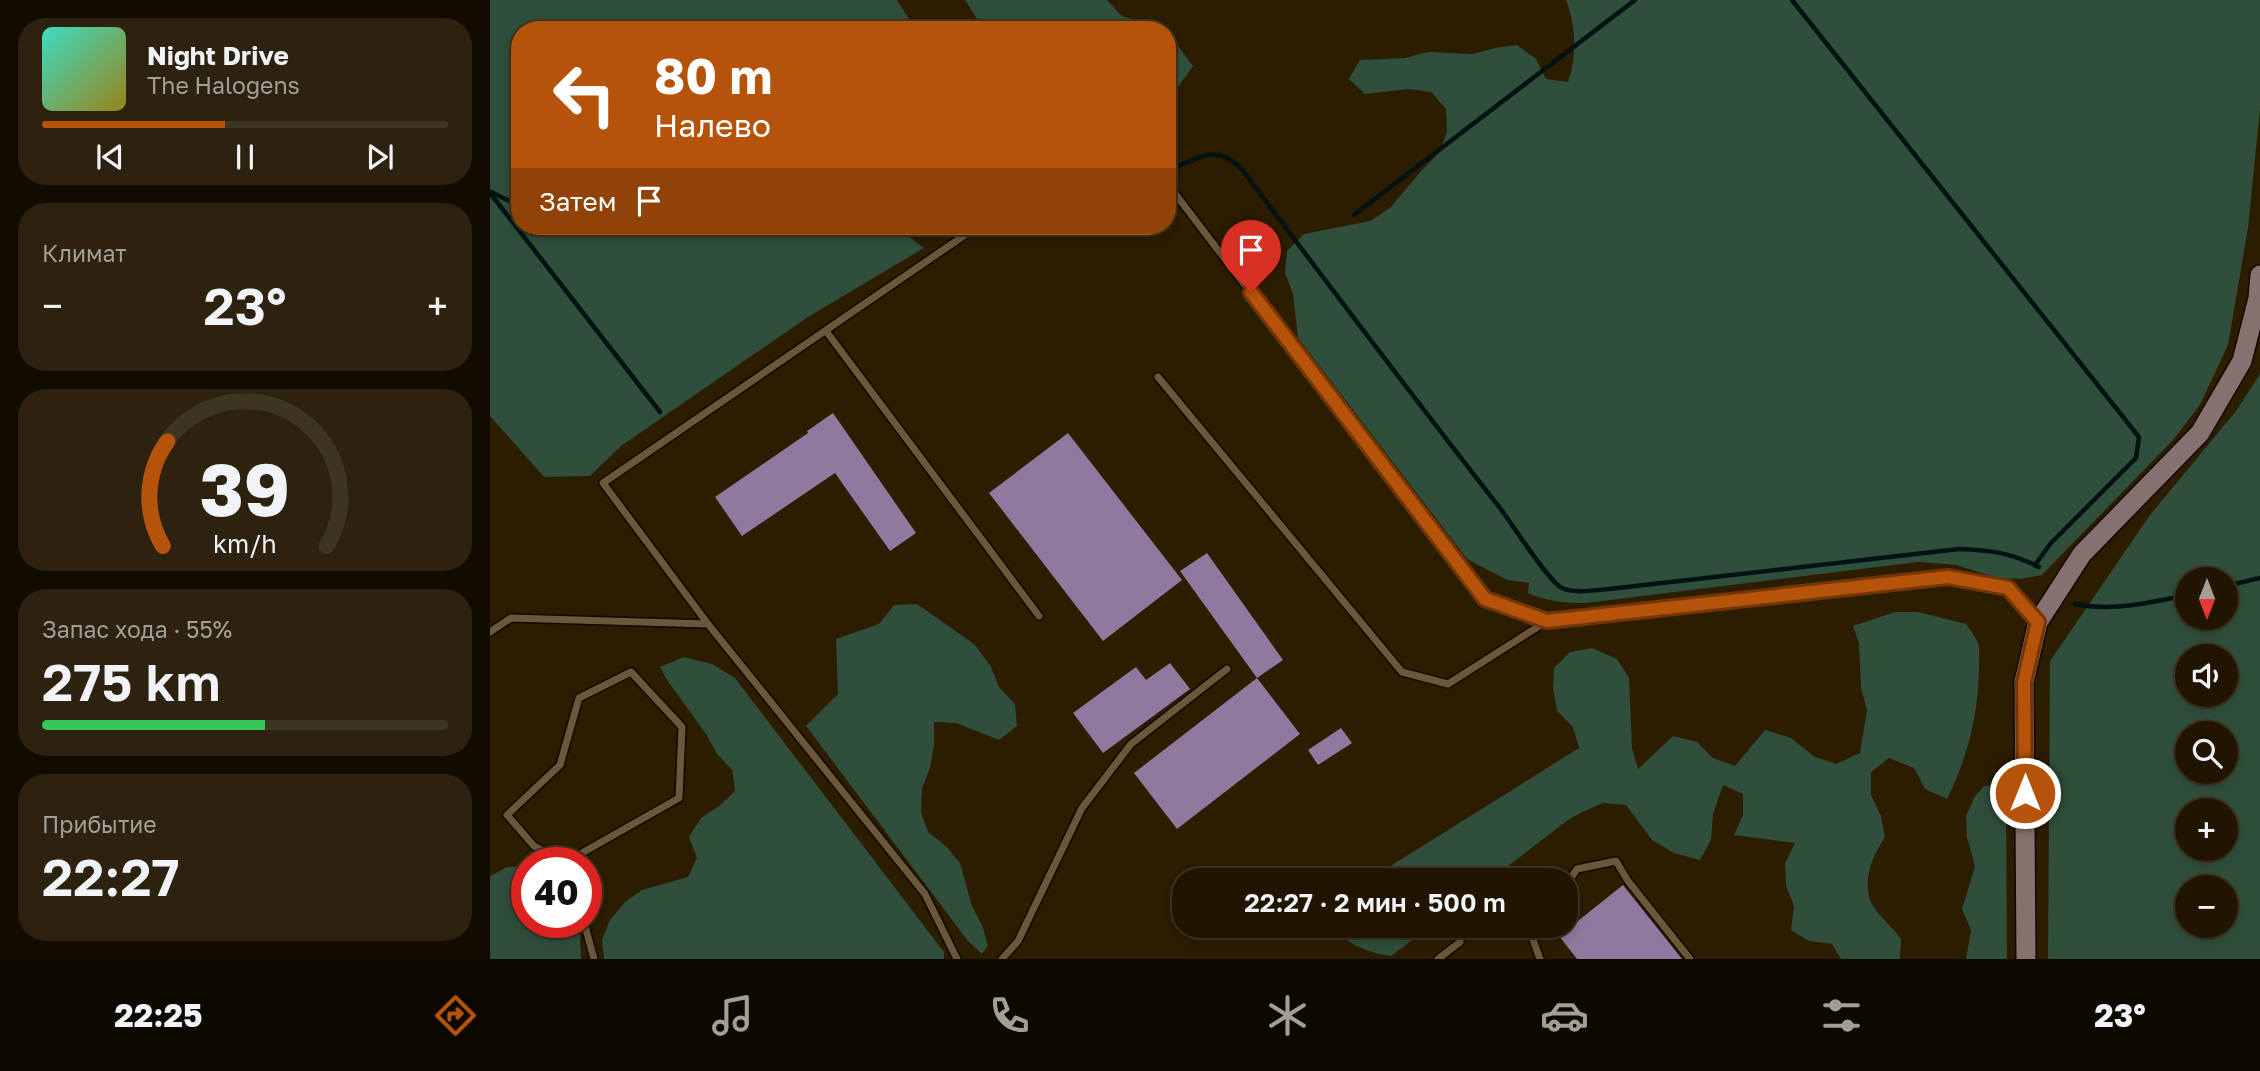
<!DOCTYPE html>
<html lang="ru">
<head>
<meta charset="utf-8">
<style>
  :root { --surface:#211500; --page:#2d220f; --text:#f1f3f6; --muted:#a29f99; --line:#3e3422; --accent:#b45309 }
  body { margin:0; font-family:"Golos Text",sans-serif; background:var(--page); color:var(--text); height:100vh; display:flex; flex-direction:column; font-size:26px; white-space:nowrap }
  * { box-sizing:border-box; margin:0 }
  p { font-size:23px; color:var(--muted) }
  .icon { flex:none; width:38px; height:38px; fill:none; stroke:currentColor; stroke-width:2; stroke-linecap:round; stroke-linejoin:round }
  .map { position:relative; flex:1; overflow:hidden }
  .side { display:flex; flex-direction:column; gap:18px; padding:18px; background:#120c00; width:490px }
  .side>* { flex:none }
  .banner { position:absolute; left:21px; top:21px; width:665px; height:214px; border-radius:28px; box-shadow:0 4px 10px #0003,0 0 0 2px var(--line); background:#b45309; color:#fff; overflow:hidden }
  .needle { width:46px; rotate:180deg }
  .buttons { position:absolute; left:1685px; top:567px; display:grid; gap:14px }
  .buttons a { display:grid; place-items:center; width:63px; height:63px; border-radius:50%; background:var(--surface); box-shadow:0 4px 10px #0003,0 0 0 2px var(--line); font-size:35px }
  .speed { position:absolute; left:21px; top:847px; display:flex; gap:14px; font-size:35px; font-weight:700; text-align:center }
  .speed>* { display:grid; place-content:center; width:91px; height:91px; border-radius:50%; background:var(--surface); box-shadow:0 4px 10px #0003,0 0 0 2px var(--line); line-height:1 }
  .speed .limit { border:10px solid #d22; background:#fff; color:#111 }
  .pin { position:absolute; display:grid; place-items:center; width:60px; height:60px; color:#fff; margin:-72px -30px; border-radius:50% 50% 50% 0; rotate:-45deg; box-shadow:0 0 7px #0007 }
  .pin .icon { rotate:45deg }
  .me { position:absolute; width:77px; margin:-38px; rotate:0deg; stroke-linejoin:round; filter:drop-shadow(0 0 5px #0008) }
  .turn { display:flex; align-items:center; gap:24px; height:147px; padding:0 28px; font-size:32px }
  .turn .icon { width:91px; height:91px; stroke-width:2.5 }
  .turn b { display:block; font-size:49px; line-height:60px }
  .then { display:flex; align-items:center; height:66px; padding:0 28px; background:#0003; gap:14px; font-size:26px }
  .big { font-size:52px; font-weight:600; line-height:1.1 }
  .side .card { flex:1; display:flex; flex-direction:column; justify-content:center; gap:10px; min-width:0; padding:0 24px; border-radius:28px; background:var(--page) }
  .side .dial { align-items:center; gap:0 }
  .dial svg { height:182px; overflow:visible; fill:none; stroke:var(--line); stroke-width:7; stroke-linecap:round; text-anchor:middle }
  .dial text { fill:var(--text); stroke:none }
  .song { display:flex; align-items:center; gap:21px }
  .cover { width:84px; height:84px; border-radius:10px; background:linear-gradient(135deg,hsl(170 70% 55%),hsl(50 70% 35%)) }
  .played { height:7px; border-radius:4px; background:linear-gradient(90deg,var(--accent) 45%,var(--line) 45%) }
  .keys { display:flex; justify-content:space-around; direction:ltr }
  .heat { display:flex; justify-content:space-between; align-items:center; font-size:38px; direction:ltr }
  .charge { height:10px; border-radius:5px; background:linear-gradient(90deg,#34c759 55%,var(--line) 0) }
  .trip { position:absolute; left:682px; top:868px; width:406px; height:70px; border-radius:28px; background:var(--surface); box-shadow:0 4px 10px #0003,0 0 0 2px var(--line); font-weight:600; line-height:70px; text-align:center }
  .tab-bar { display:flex; height:112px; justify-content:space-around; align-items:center; background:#0d0800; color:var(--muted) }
  .tab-bar .icon { width:49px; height:49px }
  .tab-bar .selected { color:var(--accent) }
  .tab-bar b { font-size:32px; color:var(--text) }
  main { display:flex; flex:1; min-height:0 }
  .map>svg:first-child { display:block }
  .green { fill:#304e3c; fill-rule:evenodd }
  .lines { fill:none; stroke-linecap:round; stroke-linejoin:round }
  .stream { stroke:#021213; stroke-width:4.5 }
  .building { fill:#90799f }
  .lane-casing { stroke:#120700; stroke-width:10 }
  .secondary-casing { stroke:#120700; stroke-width:22 }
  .lane { stroke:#6b583b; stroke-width:7 }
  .secondary { stroke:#877070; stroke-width:19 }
  .route-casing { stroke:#753606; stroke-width:18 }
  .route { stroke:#b45309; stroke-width:12 }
</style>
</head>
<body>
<main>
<section class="side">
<div class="card">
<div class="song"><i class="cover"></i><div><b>Night Drive</b><p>The Halogens</p></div></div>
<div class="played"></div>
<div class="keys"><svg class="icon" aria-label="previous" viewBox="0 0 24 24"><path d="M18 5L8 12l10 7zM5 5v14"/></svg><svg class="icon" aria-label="pause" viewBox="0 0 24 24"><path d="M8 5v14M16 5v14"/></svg><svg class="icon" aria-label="next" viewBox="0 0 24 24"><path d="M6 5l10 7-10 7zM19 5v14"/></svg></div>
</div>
<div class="card"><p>Климат</p>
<div class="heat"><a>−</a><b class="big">23°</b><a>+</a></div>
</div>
<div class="card dial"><svg viewBox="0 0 100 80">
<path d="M14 69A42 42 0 1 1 86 69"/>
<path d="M14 69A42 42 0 0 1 16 23" stroke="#b45309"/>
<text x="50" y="56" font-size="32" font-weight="700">39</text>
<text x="50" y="72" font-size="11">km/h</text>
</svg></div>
<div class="card"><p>Запас хода · 55%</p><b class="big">275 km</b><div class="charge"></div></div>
<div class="card"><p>Прибытие</p><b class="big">22:27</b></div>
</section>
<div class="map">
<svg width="1770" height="959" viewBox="0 0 1770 959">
  <rect width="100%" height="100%" fill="#2c1c00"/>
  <!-- green -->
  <g class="green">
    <path d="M 0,0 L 407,0 L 426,30 L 30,30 L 30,226 L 405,226 L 434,248 L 318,317 L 131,446 L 100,476 L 54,477 L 0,416 Z"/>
    <path d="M 475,0 L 617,0 L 632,16 L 677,30 L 494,30 Z"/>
    <path d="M 1076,0 L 1770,0 L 1770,109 L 1758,228 L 1738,345 L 1710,405 L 1683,440 L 1552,575 L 1530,579 L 1508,578 L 1466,565 L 1428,562 L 1096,603 C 1075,603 1058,602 1038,593 L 1039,583 L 1017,580 L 977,559 L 808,338 L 803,294 L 795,273 L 797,251 L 814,234 L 880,221 L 900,208 L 932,170 L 949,153 L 957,132 L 956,109 L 941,92 L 919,89 L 875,94 L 859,79 L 870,60 L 915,58 L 938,52 L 983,54 L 1005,48 L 1027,45 L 1046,59 L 1056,79 L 1078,82 C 1087,56 1086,26 1076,0 Z"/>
    <path d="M 677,31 L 703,66 L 677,103 Z"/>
    <path d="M 1770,374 L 1770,959 L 1558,959 L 1560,661 L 1660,515 L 1746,411 ZM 1698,579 L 1736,579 L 1736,618 L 1698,618 ZM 1698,656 L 1736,656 L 1736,695 L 1698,695 ZM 1698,733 L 1736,733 L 1736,772 L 1698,772 ZM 1698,810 L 1736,810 L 1736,849 L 1698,849 ZM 1736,887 L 1736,926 L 1698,926 L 1698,887 Z"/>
    <path d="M 427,604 L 484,644 L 500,665 L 509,687 L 525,704 L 527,726 L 509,740 L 466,723 L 444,722 L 444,745 L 440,768 L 432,789 L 431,812 L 438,832 L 456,846 L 470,863 L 482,906 L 492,925 L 498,946 L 492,954 L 478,941 L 316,726 L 348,694 L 346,639 L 389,624 L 404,605 Z"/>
    <path d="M 1405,612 L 1428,612 L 1476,624 C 1480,630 1485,636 1488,643 C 1490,651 1489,662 1489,671 C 1488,716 1477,759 1457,799 L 1435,789 L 1424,768 L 1399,758 L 1381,772 L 1381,795 L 1391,816 L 1395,837 C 1383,856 1373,877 1380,900 C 1383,910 1404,929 1411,939 L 1410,959 L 1351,959 L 1342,944 L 1319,941 L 1301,930 L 1304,906 L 1296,886 L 1295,863 L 1305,843 L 1244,835 L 1253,815 L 1253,794 L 1233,785 L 1223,814 L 1221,840 L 1210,860 L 1184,853 L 1162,840 L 1136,805 L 1113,803 L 1092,812 L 1078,820 L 1000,880 L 878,880 L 1089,748 L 1083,727 L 1067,711 L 1063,689 L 1064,668 L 1080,652 L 1102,648 L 1127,659 L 1139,678 L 1142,748 L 1148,769 L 1183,736 L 1207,742 L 1223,758 L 1245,766 L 1275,730 L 1301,738 L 1325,757 L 1346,764 L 1370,753 L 1377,710 L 1371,688 L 1369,643 L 1363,626 Z"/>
    <path d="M 194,657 L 222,664 L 245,678 L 454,952 L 454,959 L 114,959 L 112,940 L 120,920 L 135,902 L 152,890 L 198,877 L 207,858 L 199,837 L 211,818 L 229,806 L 245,791 L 242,770 L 227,754 L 216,734 L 177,680 L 170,667 Z"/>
    <path d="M 1507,785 L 1516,790 L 1517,959 L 1476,959 L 1481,930 L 1472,909 L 1485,866 L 1477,837 L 1476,816 L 1485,796 L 1494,786 Z"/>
    <path d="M 37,866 L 37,922 L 82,922 L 90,936 L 91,959 L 0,959 L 0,876 L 17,867 Z"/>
    <path d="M 842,926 L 941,926 L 901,956 C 879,953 855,944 842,926 Z"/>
  </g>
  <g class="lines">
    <!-- stream -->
    <g class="stream">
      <path d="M 1302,0 L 1649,437 L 1646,458 L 1561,543 L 1545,565"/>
      <path d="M 684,168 C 713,156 725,145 751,168 C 837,283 924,398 1013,512 C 1024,527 1059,582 1072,588 C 1085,594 1105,590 1119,589 L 1469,549 C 1501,550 1521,553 1549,567"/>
      <path d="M 1,192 L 30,206"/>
      <path d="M 0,193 L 170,412"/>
      <path d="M 864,215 L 1145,0"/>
      <path d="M 80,226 L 108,226"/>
      <path d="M 1736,586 L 1770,578"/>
      <path d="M 1585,604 C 1624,612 1659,602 1698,595"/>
    </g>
  </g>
  <!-- building -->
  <g class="building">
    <path d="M 343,413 L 426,533 L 400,551 L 345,473 L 252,536 L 225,497 L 318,433 L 317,431 Z"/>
    <path d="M 578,433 L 692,580 L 613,641 L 499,493 Z"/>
    <path d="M 717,553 L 793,660 L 767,678 L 810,734 L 687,829 L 644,773 L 767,678 L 690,571 Z"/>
    <path d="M 680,663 L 700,689 L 613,753 L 583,713 L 646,667 L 656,680 Z"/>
    <path d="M 851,728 L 862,743 L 828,765 L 818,750 Z"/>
    <path d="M 1133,885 L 1192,959 L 1087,959 L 1069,936 Z"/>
  </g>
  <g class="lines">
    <!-- lane casing -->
    <g class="lane-casing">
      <g id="lane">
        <path d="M 677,183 L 994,599 L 1057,621 L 1458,577 L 1518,588 L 1548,621"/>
        <path d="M 336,331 L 549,616"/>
        <path d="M 668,377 L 912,672 L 958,684 L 1057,621"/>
        <path d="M 218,624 L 435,894 L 467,959"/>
        <path d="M 0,632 L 21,618 L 218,624 L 113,483 L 488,226"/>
        <path d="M 76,862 L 189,798 L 192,727 L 141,672 L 89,698 L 70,765 L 17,815 L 44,846 L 76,863"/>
        <path d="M 1076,885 L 1087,869 L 1126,861 L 1138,881 L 1200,959"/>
        <path d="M 94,922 L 104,959"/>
        <path d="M 1049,926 L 1042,937 L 1050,959"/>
        <path d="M 512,959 L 528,941 L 592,808 L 641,744 L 737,669"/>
        <path d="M 948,959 L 970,942"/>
      </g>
    </g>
    <!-- secondary casing -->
    <g class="secondary-casing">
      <path id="secondary" d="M 1536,959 L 1534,682 L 1548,622 L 1592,554 L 1710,433 L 1752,361 L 1768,298 L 1770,275"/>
    </g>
    <!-- lane -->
    <use href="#lane" class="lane"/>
    <!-- secondary -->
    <use href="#secondary" class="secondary"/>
  </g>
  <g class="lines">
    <!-- route casing -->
    <g class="route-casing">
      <path id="route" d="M 761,292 L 995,599 L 1057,621 L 1458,577 L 1518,588 L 1548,622 L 1534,682 L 1535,793"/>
    </g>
    <!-- route -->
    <use href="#route" class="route"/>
  </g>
</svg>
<div class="buttons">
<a><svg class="needle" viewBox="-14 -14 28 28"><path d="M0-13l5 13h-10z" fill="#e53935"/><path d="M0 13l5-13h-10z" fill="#a29f99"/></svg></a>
<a><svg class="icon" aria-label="sound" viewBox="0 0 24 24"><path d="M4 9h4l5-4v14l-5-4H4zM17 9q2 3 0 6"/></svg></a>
<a><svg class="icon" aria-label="search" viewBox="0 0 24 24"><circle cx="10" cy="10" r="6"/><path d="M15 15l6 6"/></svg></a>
<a>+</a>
<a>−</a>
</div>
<div class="speed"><div class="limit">40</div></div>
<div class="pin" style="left:761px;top:292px;background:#d93025"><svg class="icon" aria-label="arrive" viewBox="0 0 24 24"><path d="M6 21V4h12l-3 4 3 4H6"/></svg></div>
<svg class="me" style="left:1535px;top:793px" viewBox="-20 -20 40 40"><circle r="17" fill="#b45309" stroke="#fff" stroke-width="3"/><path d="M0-11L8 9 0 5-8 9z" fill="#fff"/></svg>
<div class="trip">22:27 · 2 мин · 500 m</div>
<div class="banner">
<div class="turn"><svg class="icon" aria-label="left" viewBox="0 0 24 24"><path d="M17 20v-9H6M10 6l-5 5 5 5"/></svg><div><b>80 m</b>Налево</div></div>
<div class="then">Затем<svg class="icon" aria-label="arrive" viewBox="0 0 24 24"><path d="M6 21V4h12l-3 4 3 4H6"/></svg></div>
</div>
</div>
</main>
<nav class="tab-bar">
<b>22:25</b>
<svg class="icon selected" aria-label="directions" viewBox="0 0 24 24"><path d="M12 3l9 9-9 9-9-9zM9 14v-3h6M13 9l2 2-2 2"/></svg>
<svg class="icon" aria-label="music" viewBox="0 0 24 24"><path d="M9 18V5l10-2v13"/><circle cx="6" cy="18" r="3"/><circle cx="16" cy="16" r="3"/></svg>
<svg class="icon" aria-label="phone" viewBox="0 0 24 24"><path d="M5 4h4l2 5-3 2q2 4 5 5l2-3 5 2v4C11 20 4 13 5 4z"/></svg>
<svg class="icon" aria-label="climate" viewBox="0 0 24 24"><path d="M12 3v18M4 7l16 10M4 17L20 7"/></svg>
<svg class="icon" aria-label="car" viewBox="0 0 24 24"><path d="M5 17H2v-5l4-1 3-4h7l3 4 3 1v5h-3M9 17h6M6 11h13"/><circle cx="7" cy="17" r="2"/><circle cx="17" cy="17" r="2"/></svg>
<svg class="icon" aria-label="filters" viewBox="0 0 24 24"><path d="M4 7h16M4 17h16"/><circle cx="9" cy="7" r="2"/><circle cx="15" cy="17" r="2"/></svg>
<b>23°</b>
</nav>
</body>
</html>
